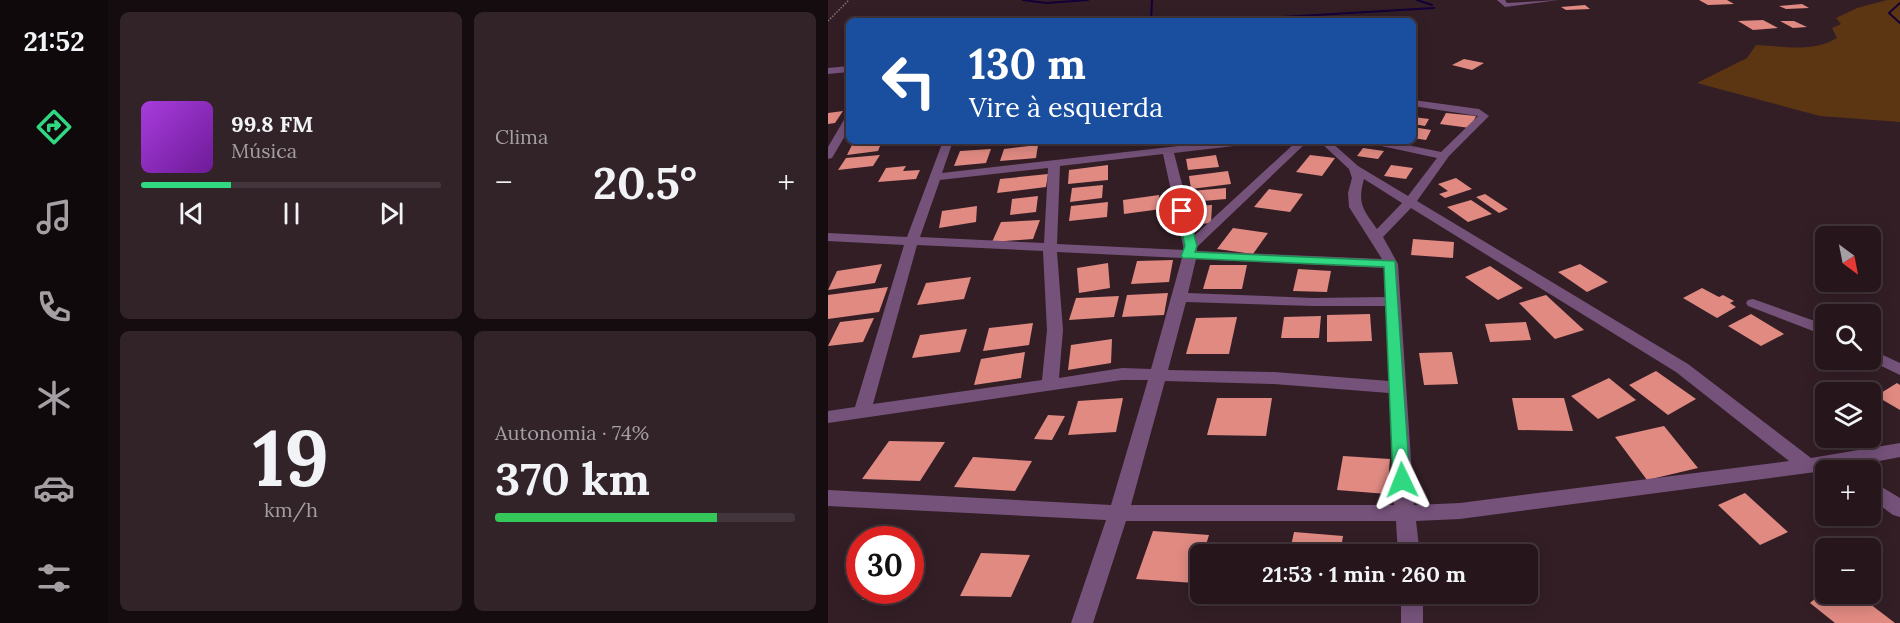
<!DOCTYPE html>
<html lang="pt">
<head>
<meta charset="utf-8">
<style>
  :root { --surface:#26161c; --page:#322329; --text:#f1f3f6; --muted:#a49fa3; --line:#42353b; --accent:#31d882 }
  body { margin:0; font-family:Lora,serif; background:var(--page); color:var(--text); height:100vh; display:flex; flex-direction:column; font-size:22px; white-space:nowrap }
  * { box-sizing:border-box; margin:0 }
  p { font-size:20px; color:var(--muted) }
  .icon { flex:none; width:33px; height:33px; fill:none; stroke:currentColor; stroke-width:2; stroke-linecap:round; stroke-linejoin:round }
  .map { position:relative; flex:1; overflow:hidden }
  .side { display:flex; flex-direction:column; gap:12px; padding:12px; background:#150c0f; width:720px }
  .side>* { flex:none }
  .banner { position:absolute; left:18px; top:18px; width:570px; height:126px; border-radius:9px; box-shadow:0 3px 15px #0003,0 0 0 2px var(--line); background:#1a4fa0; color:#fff; overflow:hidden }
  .needle { width:39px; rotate:148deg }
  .buttons { position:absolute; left:987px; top:226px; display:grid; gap:12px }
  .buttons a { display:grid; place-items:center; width:66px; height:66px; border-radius:9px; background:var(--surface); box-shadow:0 3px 15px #0003,0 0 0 2px var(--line); font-size:30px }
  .speed { position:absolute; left:18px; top:526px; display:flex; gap:12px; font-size:30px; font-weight:700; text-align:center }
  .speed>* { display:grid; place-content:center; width:78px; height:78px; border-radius:50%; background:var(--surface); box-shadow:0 3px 15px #0003,0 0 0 2px var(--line); line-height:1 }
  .speed .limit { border:9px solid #d22; background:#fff; color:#111 }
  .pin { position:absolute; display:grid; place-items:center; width:51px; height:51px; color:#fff; margin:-26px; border:3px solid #fff; border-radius:50%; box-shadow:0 2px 6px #0007 }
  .me { position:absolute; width:66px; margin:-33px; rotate:358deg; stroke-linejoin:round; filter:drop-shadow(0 0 4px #0008) }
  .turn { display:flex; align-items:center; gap:21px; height:126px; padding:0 24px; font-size:27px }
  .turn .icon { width:78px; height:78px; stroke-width:2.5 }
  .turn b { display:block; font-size:42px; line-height:51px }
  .big { font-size:45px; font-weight:700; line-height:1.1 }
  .side .card { flex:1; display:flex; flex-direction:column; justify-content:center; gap:9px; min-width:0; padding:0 21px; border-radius:9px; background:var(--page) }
  .side .dial { align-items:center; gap:0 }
  .dial b { font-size:78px; line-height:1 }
  .song { display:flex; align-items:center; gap:18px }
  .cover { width:72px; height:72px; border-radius:9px; background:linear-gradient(135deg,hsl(280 70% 55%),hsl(280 70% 35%)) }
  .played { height:6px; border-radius:3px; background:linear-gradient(90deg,var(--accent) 30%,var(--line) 30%) }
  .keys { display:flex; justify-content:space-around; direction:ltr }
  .heat { display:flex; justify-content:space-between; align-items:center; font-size:33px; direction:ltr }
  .charge { height:9px; border-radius:4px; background:linear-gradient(90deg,#34c759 74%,var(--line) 0) }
  .side .tiles { flex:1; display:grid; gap:12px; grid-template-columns:repeat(2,1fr) }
  .trip { position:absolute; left:362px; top:544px; width:348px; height:60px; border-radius:9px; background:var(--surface); box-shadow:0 3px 15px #0003,0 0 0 2px var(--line); font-weight:700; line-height:60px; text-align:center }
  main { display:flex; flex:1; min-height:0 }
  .dock { display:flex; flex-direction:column; width:108px; justify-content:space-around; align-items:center; background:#0f090b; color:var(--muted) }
  .dock .icon { width:42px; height:42px }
  .dock .current { color:var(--accent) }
  .dock b { font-size:27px; color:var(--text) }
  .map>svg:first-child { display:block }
  .green { fill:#5c3513 }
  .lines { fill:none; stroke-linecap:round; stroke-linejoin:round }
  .stream { stroke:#130038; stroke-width:2 }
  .building { fill:#e08a82 }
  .path { stroke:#847178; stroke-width:1.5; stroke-dasharray:1.5 1.5; stroke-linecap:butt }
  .minor { fill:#75527a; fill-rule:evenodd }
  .route { fill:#31d882; stroke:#208c54; stroke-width:1.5 }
</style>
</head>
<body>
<main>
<nav class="dock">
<b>21:52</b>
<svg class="icon current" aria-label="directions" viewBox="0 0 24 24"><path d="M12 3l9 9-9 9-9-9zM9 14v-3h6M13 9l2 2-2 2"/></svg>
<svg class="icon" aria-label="music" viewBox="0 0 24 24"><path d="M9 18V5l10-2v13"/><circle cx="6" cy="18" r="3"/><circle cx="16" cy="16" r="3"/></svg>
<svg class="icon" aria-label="phone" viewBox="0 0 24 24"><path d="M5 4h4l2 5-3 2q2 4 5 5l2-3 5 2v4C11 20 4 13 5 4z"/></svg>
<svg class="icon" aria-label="climate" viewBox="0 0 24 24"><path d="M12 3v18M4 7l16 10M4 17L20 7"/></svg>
<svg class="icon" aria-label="car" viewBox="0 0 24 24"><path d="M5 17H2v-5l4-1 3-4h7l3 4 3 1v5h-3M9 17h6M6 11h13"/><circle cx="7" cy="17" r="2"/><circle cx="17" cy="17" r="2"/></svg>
<svg class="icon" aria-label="filters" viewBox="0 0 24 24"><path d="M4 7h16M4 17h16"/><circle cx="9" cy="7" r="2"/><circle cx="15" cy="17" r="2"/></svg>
</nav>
<section class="side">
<div class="tiles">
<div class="card">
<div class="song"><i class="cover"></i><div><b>99.8 FM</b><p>Música</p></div></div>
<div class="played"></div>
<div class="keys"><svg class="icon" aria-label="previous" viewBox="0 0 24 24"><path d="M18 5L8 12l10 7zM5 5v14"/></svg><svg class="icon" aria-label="pause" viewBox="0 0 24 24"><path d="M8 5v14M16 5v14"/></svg><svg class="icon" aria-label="next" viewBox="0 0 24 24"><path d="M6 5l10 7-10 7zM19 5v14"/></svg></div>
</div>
<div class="card"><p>Clima</p>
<div class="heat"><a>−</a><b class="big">20.5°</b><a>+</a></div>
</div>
<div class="card dial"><b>19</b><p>km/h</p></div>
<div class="card"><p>Autonomia · 74%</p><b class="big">370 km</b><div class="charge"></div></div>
</div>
</section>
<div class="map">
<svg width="1072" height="623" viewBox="0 0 1072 623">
  <rect width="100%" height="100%" fill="#331e26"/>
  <!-- green -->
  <path class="green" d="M 1059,0 L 1072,0 L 1072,122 L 992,116 L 869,83 L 919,58 L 928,45 C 955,46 984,53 1009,38 L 1004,28 L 1013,24 L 1008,18 L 1029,8 Z"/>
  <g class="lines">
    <!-- stream -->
    <g class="stream">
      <path d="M 195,0 L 218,3 L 260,0"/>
      <path d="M 589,0 L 604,5"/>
      <path d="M 1072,3 L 1061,13 L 1072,23"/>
      <path d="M 323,21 L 324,0"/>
      <path d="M 387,21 L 606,8"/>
    </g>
  </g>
  <!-- building -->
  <g class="building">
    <path d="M 871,0 L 899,0 L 906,4 L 880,5 Z"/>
    <path d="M 974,4 L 981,8 L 958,9 L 951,6 Z"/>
    <path d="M 757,5 L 762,9 L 738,10 L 733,7 Z"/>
    <path d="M 935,20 L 950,28 L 925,30 L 910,21 Z"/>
    <path d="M 952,21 L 966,21 L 979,27 L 965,28 Z"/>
    <path d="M 636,59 L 656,63 L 644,70 L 624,65 Z"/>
    <path d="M 15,111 L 7,123 L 0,124 L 0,113 Z"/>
    <path d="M 618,113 L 648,116 L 642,128 L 612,124 Z"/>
    <path d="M 585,117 L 601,119 L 597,126 L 585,124 Z"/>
    <path d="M 585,127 L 603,130 L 598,140 L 585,138 Z"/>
    <path d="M 41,141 L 54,141 L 50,151 L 19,155 L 25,143 Z"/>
    <path d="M 210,145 L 208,158 L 172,161 L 176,149 Z"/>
    <path d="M 535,148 L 556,151 L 550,159 L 529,156 Z"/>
    <path d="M 163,149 L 158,163 L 126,166 L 132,151 Z"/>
    <path d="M 52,155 L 45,166 L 10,170 L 18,158 Z"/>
    <path d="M 388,155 L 391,167 L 360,170 L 358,159 Z"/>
    <path d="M 482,155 L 507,158 L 494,176 L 468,172 Z"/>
    <path d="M 280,165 L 280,180 L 240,184 L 241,170 Z"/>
    <path d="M 563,165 L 585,168 L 578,179 L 556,176 Z"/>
    <path d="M 78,166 L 75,171 L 92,170 L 88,179 L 50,182 L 58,168 Z"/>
    <path d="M 400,171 L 403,184 L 363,189 L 361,176 Z"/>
    <path d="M 220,174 L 218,187 L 169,193 L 172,179 Z"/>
    <path d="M 628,178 L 644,189 L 617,198 L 611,194 L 620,191 L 610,184 Z"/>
    <path d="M 275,185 L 274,198 L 242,202 L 244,188 Z"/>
    <path d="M 398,188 L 398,199 L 363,202 L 363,191 Z"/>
    <path d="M 441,189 L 475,194 L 462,212 L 426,207 Z"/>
    <path d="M 657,194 L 680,209 L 671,213 L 648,197 Z"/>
    <path d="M 331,195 L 333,209 L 296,214 L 295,200 Z"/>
    <path d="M 210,196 L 208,212 L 182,215 L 184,199 Z"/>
    <path d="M 643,200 L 664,214 L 640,222 L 619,207 Z"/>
    <path d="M 280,202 L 279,217 L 241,221 L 243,206 Z"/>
    <path d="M 384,205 L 383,223 L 363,225 L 365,206 Z"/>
    <path d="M 149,206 L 148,222 L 111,228 L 114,211 Z"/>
    <path d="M 212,220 L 205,239 L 164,242 L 173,222 Z"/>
    <path d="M 405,228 L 440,233 L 425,254 L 389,249 Z"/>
    <path d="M 585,239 L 626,242 L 625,258 L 583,255 Z"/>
    <path d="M 345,260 L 341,282 L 303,284 L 309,261 Z"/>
    <path d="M 280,263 L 282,288 L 251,293 L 249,268 Z"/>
    <path d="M 54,264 L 47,283 L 0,290 L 9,271 Z"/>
    <path d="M 752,264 L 780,282 L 759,292 L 730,272 Z"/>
    <path d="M 382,265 L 419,265 L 414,289 L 375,289 Z"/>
    <path d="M 662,266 L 695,288 L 670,300 L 637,277 Z"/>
    <path d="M 470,269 L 503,271 L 499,292 L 465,291 Z"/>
    <path d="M 143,277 L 136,299 L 89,305 L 98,283 Z"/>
    <path d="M 60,287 L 51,312 L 0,319 L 0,295 Z"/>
    <path d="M 874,288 L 891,297 L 895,295 L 906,301 L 902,303 L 908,307 L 889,318 L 855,298 Z"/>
    <path d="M 340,293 L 336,315 L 294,317 L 299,295 Z"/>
    <path d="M 718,295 L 756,330 L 727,339 L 691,303 Z"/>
    <path d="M 291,296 L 286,317 L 241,320 L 248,298 Z"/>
    <path d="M 542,314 L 544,341 L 499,342 L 499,315 Z"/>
    <path d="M 923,314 L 956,334 L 933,346 L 900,326 Z"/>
    <path d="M 493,316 L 491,338 L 453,338 L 456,317 Z"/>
    <path d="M 409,317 L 401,354 L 358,354 L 368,318 Z"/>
    <path d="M 46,318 L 35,342 L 0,346 L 12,322 Z"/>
    <path d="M 698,322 L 703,340 L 662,342 L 657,324 Z"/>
    <path d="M 205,323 L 201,345 L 155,351 L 161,328 Z"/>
    <path d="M 139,329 L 132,352 L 84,358 L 92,335 Z"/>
    <path d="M 284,339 L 283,363 L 240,370 L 243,345 Z"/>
    <path d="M 197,352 L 193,378 L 146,385 L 153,359 Z"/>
    <path d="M 624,352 L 630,384 L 596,385 L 591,353 Z"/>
    <path d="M 828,371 L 868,399 L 840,415 L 801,385 Z"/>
    <path d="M 781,378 L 808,400 L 770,419 L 743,396 Z"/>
    <path d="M 1069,383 L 1072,385 L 1072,410 L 1048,396 Z"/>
    <path d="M 295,398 L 288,432 L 240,435 L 250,401 Z"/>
    <path d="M 389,398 L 444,398 L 438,436 L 379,435 Z"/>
    <path d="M 684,398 L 736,398 L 745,431 L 690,430 Z"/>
    <path d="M 220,415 L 237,416 L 224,440 L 206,439 Z"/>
    <path d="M 836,426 L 870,468 L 819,480 L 787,437 Z"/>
    <path d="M 61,441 L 117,442 L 92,481 L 34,479 Z"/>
    <path d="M 515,456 L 562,459 L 559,494 L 509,490 Z"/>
    <path d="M 145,457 L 204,461 L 187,491 L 126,487 Z"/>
    <path d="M 917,493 L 960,532 L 932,545 L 890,505 Z"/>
    <path d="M 325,531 L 381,535 L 375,555 L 372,555 L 367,583 L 308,579 Z"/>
    <path d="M 466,532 L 515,536 L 512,555 L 461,555 Z"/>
    <path d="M 623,546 L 684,546 L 685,555 L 623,555 Z"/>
    <path d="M 153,553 L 202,555 L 183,597 L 132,596 Z"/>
    <path d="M 998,589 L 998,594 L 1029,594 L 1067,623 L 1007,623 L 982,603 Z"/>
    <path d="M 39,591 L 57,591 L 53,599 L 34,600 Z"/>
    <path d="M 627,594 L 692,594 L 693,601 L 628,601 Z"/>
  </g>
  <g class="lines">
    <!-- path -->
    <path class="path" d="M 0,21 L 21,0"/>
    <!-- minor -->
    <g class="minor">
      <path d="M 669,0 L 677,0 L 679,3 L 731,0 L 677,7 Z"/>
      <path d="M 21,66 L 21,72 L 0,74 L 0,68 Z"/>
      <path d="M 585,100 L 651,109 L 661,116 L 621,156 L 589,201 L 860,364 L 983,458 L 1072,443 L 1072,457 L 1010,469 L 632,519 L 588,521 L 592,555 L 570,555 L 568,521 L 298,521 L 265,623 L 243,623 L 278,520 L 0,506 L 0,490 L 283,505 L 320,380 L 294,380 L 0,423 L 0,411 L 27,407 L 76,245 L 0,241 L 0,233 L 79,237 L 115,141 L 125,141 L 114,173 L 394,141 L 428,141 L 423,144 L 346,153 L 367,235 L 469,141 L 480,141 L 369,247 L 369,251 L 554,259 L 521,207 L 520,193 L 524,178 L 521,169 L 491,141 L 502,141 L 530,166 L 580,196 L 609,158 L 544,144 L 539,141 L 560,141 L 613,152 L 650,116 L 585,106 ZM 335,154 L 356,250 L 229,244 L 232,166 ZM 220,168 L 216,243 L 92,237 L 112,180 ZM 536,179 L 574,203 L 549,229 C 535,209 529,204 536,179 ZM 583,208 L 848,372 L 961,461 L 632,503 L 586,505 L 570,264 L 555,237 ZM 89,245 L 215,251 L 219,330 L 214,380 L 45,404 ZM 229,252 L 354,258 L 323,369 L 294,368 L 231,378 L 235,330 ZM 368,259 L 556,268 L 557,297 L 485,298 L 360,293 ZM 358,302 L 485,306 L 558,306 L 561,381 L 446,372 L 340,370 ZM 337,381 L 446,384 L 561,393 L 566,505 L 303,505 Z"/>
      <path d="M 21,117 L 21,129 L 4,158 L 0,159 L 0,147 L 17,118 Z"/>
      <path d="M 925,299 L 998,325 L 998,336 L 920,306 L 918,303 L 920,300 Z"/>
      <path d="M 1042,349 L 1072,363 L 1072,375 L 1041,360 Z"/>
      <path d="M 1042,480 L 1072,498 L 1072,517 L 1065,515 L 1042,498 Z"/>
      <rect x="573" y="594" width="22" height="29"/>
    </g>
  </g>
  <!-- route -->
  <path class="route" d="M 354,208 L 360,211 L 369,246 L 367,252 L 567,261 L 582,480 L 580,485 L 567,485 L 565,480 L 556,267 L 355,258 L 353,256 L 357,246 L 349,211 Z"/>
</svg>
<div class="buttons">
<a><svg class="needle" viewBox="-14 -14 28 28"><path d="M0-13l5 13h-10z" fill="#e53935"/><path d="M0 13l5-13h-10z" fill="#a49fa3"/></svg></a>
<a><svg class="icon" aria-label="search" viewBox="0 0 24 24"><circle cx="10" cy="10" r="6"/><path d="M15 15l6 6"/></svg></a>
<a><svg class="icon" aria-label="layers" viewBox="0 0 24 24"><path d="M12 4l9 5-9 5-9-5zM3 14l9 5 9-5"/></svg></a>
<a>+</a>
<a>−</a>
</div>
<div class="speed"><div class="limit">30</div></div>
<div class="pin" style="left:354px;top:211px;background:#d93025"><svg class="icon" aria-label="arrive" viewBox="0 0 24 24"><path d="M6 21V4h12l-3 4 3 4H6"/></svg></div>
<svg class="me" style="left:574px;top:480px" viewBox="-20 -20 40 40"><path d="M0-17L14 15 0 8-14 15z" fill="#31d882" stroke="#fff" stroke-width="4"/></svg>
<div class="trip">21:53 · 1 min · 260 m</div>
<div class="banner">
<div class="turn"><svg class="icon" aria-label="left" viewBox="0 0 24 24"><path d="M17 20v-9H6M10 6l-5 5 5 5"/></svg><div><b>130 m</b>Vire à esquerda</div></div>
</div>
</div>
</main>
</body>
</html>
